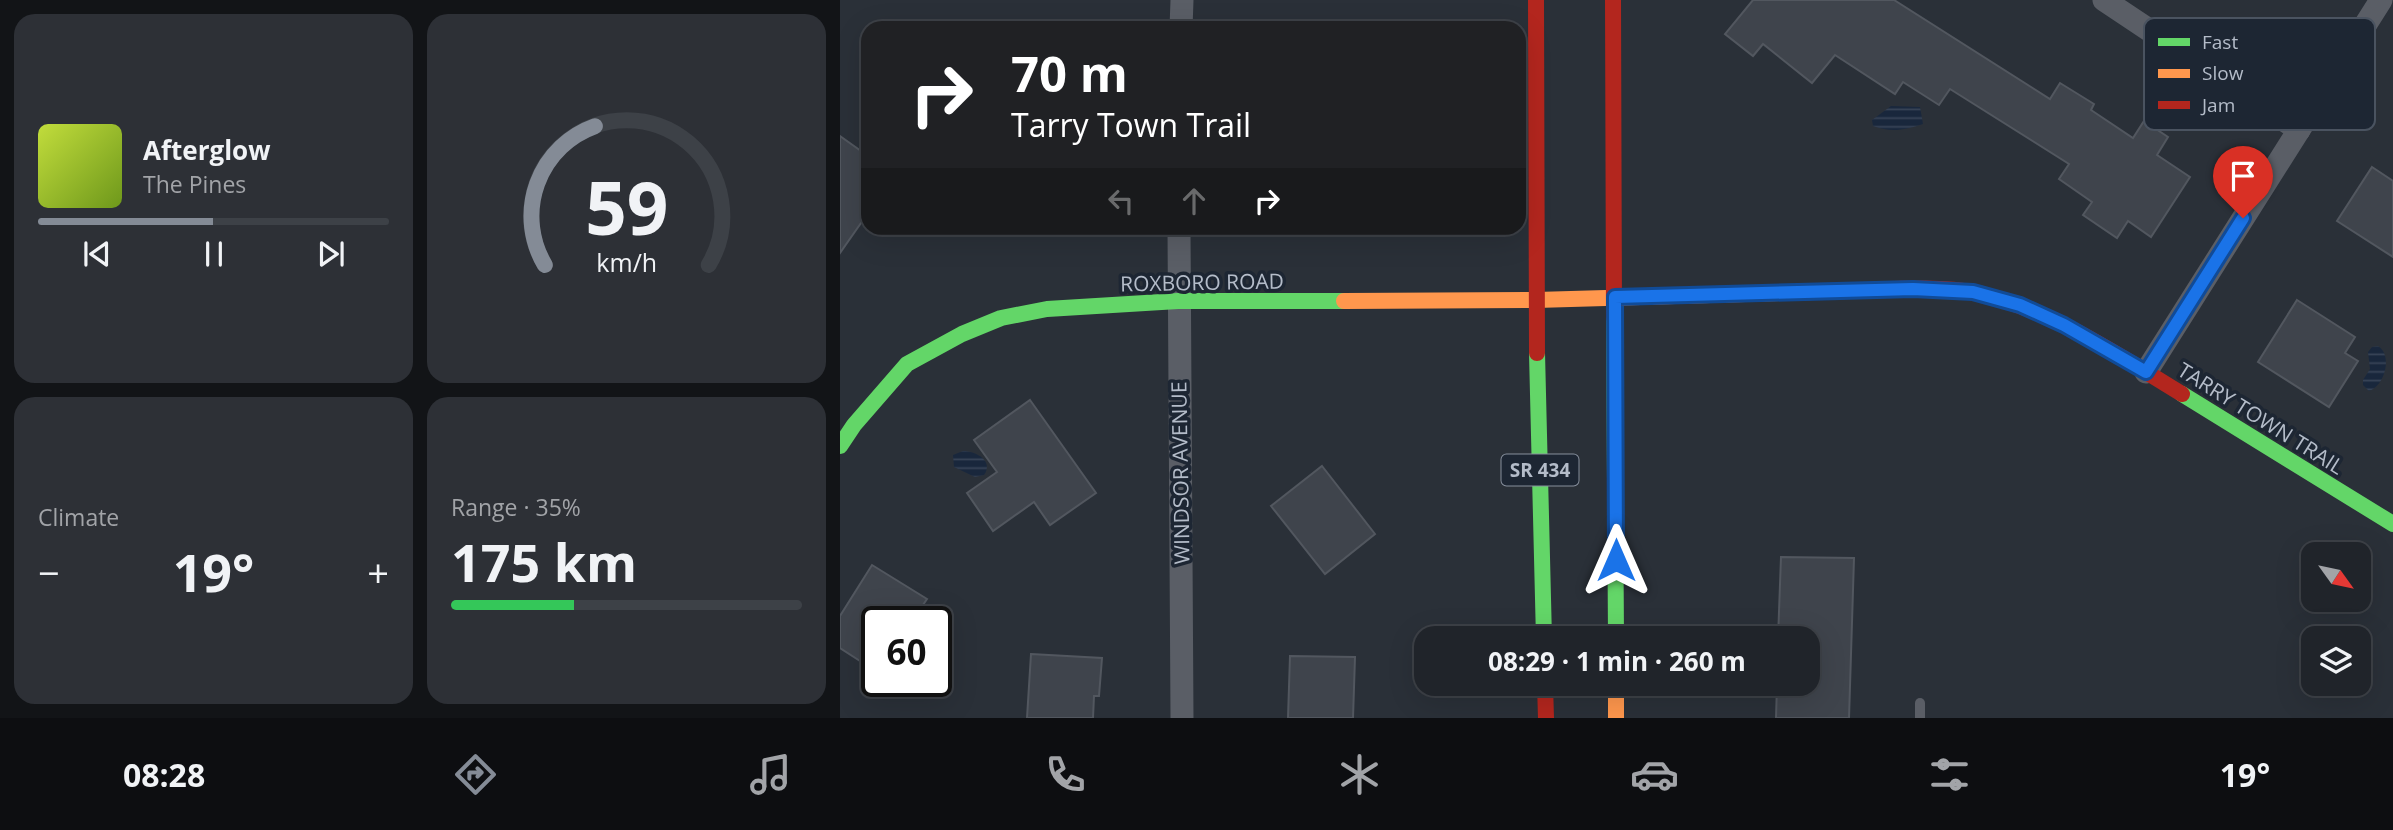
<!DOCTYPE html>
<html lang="en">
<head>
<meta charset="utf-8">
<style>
  :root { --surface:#20242a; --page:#2d3036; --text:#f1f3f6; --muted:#a2a4a8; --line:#3d4147; --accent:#848b96 }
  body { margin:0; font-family:"Open Sans",sans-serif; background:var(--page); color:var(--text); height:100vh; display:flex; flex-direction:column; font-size:26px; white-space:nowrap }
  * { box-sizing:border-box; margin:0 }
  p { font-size:23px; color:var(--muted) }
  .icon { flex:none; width:38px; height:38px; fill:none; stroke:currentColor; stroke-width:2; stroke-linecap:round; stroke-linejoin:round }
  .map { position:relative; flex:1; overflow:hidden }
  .details { display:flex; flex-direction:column; gap:14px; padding:14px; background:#121417; width:840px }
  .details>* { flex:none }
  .hud { position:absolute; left:21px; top:21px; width:665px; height:214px; border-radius:21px; box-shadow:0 7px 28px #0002,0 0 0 2px var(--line); background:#202124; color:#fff; overflow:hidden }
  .needle { width:46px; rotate:123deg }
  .tools { position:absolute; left:1461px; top:542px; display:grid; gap:14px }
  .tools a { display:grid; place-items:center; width:70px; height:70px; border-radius:14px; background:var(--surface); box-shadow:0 7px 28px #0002,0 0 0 2px var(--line); font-size:35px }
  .speed { position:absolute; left:21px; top:606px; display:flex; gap:14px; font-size:35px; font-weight:700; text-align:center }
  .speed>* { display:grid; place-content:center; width:91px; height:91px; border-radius:50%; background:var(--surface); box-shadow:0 7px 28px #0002,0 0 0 2px var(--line); line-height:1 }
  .speed .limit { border:4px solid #111; border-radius:10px; background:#fff; color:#111 }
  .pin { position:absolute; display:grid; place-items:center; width:60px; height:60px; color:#fff; margin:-72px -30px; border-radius:50% 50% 50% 0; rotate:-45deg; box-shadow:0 0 7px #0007 }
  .pin .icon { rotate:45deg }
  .me { position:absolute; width:77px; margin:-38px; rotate:0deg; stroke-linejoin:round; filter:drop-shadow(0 0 5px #0008) }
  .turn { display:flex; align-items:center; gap:24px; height:147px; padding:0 35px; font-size:32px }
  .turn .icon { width:91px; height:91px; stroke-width:2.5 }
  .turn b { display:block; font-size:49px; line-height:60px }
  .lanes { display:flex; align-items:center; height:66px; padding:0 35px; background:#0003; justify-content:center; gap:35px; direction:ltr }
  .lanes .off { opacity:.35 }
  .big { font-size:52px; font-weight:700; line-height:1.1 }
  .details .tile { flex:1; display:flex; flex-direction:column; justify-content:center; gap:10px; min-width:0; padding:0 24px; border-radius:21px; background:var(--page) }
  .details .dial { align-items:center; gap:0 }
  .dial svg { height:182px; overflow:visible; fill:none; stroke:var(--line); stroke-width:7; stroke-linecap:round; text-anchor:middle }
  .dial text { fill:var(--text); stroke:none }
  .song { display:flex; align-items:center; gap:21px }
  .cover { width:84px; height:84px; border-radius:10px; background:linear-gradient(135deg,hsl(70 70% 55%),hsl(80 70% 35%)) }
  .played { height:7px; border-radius:4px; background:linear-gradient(90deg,var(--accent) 50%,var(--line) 50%) }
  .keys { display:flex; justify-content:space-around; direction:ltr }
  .heat { display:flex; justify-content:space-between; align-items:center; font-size:38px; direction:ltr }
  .charge { height:10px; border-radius:5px; background:linear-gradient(90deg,#34c759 35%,var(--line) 0) }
  .details .tiles { flex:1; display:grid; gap:14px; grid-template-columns:repeat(2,1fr) }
  .trip { position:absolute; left:574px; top:626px; width:406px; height:70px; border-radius:21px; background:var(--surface); box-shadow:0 7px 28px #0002,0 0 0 2px var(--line); font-weight:700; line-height:70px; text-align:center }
  .tab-bar { display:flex; height:112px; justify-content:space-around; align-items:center; background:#0d0e11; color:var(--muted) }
  .tab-bar .icon { width:49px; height:49px }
  .tab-bar .selected { color:var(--accent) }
  .tab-bar b { font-size:32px; color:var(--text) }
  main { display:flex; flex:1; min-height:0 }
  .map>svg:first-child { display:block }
  .water { fill:url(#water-rules) }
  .building { fill:#3f444c; stroke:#52575f; stroke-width:2 }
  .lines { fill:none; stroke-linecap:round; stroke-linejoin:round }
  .lane { stroke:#5a5e66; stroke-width:10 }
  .street { stroke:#5a5e66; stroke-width:23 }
  .fast { stroke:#63d668; stroke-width:16 }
  .slow { stroke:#ff974d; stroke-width:16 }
  .jam { stroke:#b3261e; stroke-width:16 }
  .route-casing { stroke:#114b97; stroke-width:18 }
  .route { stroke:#1a73e8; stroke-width:12 }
  .labels { text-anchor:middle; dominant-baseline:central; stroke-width:7; stroke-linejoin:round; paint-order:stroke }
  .shield { fill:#1d2633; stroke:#878f9c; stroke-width:2 }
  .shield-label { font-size:19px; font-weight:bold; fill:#b4bcc9 }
  .street-label { font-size:21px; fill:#b4bcc9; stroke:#1d2633 }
  .key { fill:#1d2633; stroke:#4a5360; stroke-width:2 }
  .key-label { font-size:19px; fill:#b4bcc9 }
</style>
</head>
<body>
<main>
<section class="details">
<div class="tiles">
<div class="tile">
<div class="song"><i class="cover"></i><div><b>Afterglow</b><p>The Pines</p></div></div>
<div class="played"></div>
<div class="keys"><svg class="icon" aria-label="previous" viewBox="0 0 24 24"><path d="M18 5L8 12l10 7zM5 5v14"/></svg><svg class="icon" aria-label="pause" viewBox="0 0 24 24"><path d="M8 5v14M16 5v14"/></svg><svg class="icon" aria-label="next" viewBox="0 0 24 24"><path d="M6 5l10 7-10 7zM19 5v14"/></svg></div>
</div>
<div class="tile dial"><svg viewBox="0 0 100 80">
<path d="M14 69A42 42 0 1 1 86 69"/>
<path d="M14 69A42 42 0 0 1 36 8" stroke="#848b96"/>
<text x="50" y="56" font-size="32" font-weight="700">59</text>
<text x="50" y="72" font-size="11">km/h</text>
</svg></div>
<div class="tile"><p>Climate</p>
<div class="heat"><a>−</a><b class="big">19°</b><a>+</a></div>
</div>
<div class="tile"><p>Range · 35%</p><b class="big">175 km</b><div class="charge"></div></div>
</div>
</section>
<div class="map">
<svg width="1553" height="718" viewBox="0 0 1553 718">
  <defs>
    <pattern id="water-rules" width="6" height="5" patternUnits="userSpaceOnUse" patternTransform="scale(1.75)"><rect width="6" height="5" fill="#19273c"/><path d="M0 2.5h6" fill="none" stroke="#384457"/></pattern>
  </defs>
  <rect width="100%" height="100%" fill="#2a3038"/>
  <!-- water -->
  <g class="water">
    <path d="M 1051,106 L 1080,107 L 1083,124 C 1065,130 1051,133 1033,126 L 1032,120 Z"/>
    <path d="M 1538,346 C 1553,355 1545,386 1529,391 L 1523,385 L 1523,380 L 1530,369 L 1528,352 L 1532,347 Z"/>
    <path d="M 123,451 C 136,451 154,461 144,475 L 135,477 L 114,467 L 113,455 Z"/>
  </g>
  <!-- building -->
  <g class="building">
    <path d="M 913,0 L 1054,0 L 1210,99 L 1220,83 L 1254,104 L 1251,110 L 1293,138 L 1304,121 L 1328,137 L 1317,155 L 1350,177 L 1311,237 L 1288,221 L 1277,238 L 1243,215 L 1252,202 L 1219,179 L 1229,164 L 1110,89 L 1099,105 L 1063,82 L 1055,94 L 995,55 L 972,83 L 923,44 L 913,56 L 885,34 Z"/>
    <path d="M 0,136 L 28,156 L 28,213 L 0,253 Z"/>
    <path d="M 1532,167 L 1553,181 L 1553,257 L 1497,221 Z"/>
    <path d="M 1457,300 L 1515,337 L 1505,353 L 1518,361 L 1489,407 L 1418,362 Z"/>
    <path d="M 190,400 L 256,493 L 210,525 L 194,502 L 153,531 L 127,493 L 157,472 L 134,440 Z"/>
    <path d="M 482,466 L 535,534 L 485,574 L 431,506 Z"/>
    <path d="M 941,557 L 1014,558 L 1009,718 L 936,718 L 937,684 L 968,684 L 968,639 L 938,639 Z"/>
    <path d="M 32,565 L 87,599 L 72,621 L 37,621 L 37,672 L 0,648 L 0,616 Z"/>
    <path d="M 191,654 L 262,658 L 259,696 L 254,696 L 253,718 L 187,718 Z"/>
    <path d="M 450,656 L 515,657 L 513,718 L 448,718 Z"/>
  </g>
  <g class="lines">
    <!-- lane -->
    <path class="lane" d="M 1080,718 L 1080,703"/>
    <!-- street -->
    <g class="street">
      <path d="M 1264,0 L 1459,130"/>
      <path d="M 341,28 L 342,0"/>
      <path d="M 339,228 L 342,718"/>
      <path d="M 1306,372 L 1541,0"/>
    </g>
    <!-- fast -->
    <g class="fast">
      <path d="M 774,317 L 776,639"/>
      <path d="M 697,353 L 704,639"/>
      <path d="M 1342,394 L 1553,524"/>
      <path d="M 0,446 L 14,425 L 67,364 L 122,334 L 161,318 L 207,309 L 338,301 L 504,301"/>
    </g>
    <!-- slow -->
    <g class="slow">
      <path d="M 504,301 L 696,300 L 1006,291"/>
      <path d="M 776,684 L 776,718"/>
    </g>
    <!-- jam -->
    <g class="jam">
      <path d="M 696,0 L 697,353"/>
      <path d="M 773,0 L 774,317"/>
      <path d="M 1006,291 C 1044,290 1099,285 1135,293 C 1211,309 1278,355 1342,394"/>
      <path d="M 705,684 L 706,718"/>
    </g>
  </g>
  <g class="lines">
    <!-- route casing -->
    <g class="route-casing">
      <path id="route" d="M 776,560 L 775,297 L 1073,289 L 1133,292 L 1180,305 L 1224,325 L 1306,372 L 1403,218"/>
    </g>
    <!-- route -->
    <use href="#route" class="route"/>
  </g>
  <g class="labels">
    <!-- shield labels -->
    <rect class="shield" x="661.5" y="454.5" width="77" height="31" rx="5"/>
    <g class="shield-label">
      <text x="700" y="470">SR 434</text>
    </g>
    <!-- street labels -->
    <g class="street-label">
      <text transform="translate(362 282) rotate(-1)">ROXBORO ROAD</text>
      <text transform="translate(1421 418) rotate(32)">TARRY TOWN TRAIL</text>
      <text transform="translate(340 473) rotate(-91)">WINDSOR AVENUE</text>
    </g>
  </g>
  <!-- legend -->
  <rect x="1304" y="18" width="231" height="112" rx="10" class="key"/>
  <rect x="1318" y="38" width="32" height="8" fill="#63d668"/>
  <rect x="1318" y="69" width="32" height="9" fill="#ff974d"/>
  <rect x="1318" y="101" width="32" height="8" fill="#b3261e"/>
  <g class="key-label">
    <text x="1362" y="49">Fast</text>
    <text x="1362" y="80">Slow</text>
    <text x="1362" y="112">Jam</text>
  </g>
</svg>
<div class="tools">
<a><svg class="needle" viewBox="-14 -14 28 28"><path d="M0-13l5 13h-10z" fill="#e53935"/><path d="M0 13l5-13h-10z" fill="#a2a4a8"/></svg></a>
<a><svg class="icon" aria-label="layers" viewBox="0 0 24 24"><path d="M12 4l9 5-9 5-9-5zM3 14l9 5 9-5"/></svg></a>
</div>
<div class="speed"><div class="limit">60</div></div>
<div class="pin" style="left:1403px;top:218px;background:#d93025"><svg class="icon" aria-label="arrive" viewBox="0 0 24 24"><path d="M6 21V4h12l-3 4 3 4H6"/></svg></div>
<svg class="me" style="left:776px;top:560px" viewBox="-20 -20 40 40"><path d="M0-17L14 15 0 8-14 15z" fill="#1a73e8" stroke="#fff" stroke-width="4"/></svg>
<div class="trip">08:29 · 1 min · 260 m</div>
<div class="hud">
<div class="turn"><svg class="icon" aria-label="right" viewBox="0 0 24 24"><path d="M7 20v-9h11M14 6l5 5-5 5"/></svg><div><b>70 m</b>Tarry Town Trail</div></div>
<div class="lanes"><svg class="icon off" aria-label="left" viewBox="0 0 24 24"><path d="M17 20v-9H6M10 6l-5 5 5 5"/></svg><svg class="icon off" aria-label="ahead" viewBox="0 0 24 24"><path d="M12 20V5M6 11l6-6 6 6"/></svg><svg class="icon" aria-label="right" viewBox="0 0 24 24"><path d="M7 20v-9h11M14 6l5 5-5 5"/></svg></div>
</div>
</div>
</main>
<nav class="tab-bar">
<b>08:28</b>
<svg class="icon selected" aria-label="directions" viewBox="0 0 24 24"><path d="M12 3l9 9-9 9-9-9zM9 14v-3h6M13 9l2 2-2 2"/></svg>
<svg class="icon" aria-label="music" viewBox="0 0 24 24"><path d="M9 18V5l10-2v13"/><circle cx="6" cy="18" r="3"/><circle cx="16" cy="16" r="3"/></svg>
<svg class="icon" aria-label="phone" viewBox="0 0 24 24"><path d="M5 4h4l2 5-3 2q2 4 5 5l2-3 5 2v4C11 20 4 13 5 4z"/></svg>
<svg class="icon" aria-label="climate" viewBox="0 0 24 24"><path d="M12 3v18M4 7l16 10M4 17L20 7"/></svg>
<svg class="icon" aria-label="car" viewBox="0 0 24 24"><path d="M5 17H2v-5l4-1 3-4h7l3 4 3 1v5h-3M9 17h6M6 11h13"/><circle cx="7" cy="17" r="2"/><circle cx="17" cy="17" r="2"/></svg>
<svg class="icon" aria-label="filters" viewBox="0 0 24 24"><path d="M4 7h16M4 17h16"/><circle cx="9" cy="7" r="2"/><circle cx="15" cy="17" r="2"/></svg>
<b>19°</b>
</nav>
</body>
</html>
